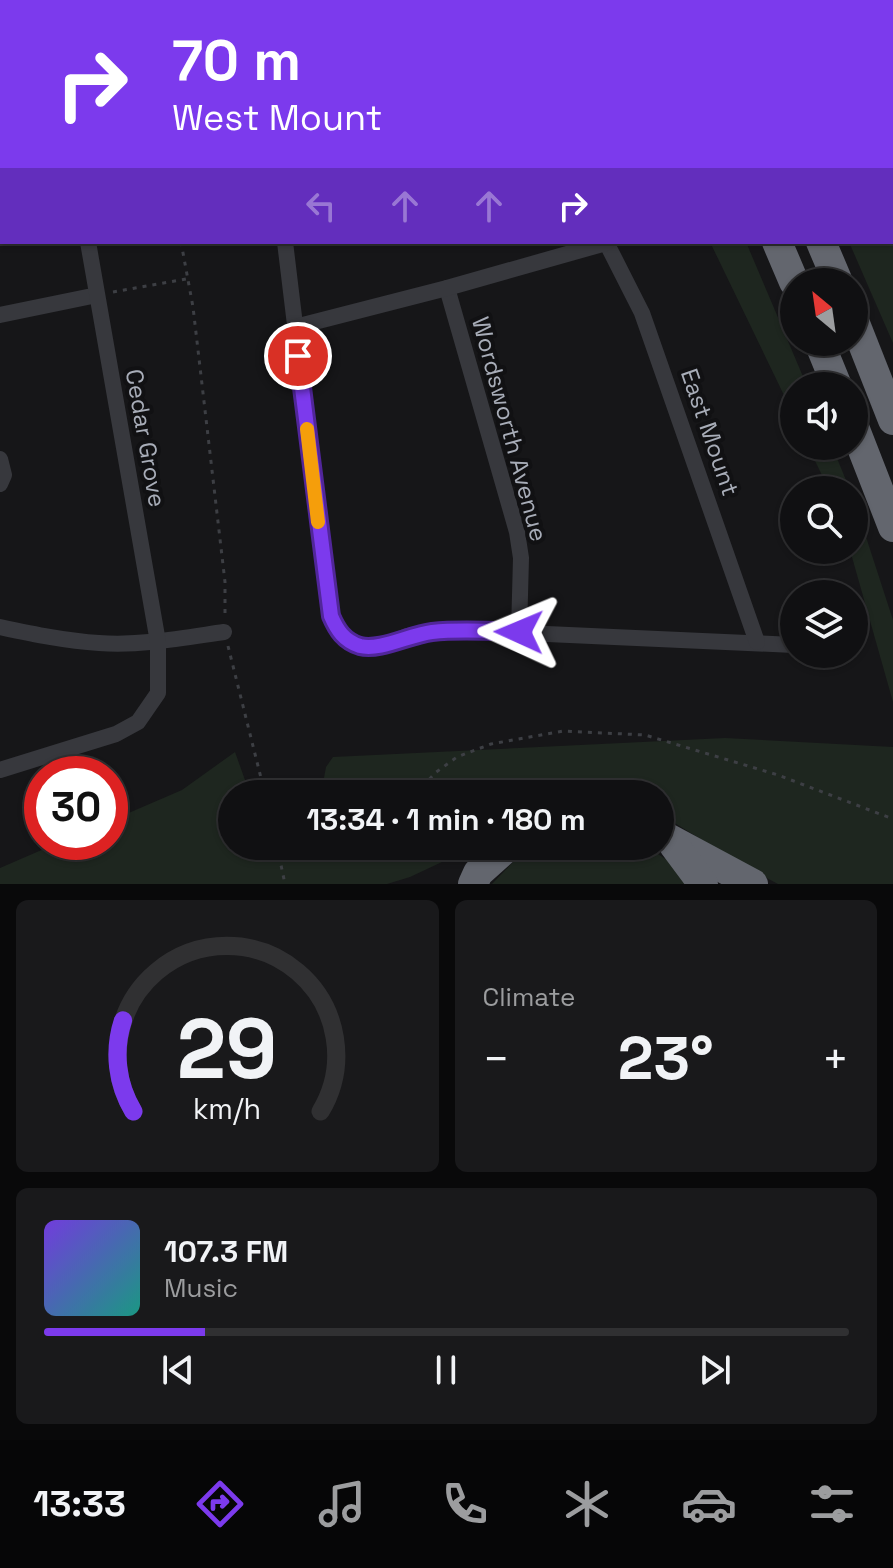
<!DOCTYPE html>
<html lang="en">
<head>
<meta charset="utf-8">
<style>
  :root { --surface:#101012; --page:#19191b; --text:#f1f3f6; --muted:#9c9d9f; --line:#303032; --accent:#7c3aed }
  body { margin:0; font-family:"Space Grotesk",sans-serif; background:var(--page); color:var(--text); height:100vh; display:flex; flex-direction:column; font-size:30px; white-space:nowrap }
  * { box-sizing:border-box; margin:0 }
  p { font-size:26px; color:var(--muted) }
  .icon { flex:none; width:44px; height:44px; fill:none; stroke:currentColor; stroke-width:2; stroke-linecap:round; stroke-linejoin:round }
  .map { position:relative; height:884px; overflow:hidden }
  .side { display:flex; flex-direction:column; gap:16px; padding:16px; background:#09090a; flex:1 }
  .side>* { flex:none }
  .guide { position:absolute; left:0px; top:0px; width:894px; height:244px; box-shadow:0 2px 6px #0004,0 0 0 2px var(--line); background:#7c3aed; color:#fff; overflow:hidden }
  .needle { width:52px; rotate:331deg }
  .buttons { position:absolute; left:780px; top:268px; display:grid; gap:16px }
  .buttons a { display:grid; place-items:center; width:88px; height:88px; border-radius:50%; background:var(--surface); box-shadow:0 2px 6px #0004,0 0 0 2px var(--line); font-size:40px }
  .speed { position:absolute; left:24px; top:756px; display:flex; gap:16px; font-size:40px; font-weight:700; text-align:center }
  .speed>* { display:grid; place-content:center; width:104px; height:104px; border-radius:50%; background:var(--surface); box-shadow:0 2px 6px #0004,0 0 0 2px var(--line); line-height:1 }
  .speed .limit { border:12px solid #d22; background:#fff; color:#111 }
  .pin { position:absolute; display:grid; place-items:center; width:68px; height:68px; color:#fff; margin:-34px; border:4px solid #fff; border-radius:50%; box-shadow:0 2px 8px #0007 }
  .me { position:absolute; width:88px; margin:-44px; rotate:271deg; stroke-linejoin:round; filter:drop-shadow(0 0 6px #0008) }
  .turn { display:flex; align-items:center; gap:28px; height:168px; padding:0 40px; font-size:36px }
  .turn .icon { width:104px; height:104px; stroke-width:2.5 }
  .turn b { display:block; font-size:56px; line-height:68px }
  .lanes { display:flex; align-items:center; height:76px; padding:0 40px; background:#0003; justify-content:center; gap:40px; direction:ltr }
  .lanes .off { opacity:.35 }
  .big { font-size:60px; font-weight:800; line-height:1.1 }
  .side .tile { flex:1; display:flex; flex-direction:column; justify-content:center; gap:12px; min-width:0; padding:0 28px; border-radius:12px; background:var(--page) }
  .side .dial { align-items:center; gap:0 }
  .dial svg { height:208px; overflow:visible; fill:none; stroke:var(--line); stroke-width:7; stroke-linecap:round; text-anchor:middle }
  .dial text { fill:var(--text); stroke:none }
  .song { display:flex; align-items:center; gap:24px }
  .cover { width:96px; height:96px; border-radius:12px; background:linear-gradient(135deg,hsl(260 70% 55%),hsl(170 70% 35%)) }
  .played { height:8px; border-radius:4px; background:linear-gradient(90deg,var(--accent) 20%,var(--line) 20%) }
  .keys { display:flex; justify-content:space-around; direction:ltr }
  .heat { display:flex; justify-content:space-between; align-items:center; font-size:44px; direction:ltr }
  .side .tiles { flex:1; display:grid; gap:16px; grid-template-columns:1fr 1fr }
  .tile:last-child { grid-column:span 2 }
  .trip { position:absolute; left:218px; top:780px; width:456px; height:80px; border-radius:40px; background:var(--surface); box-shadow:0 2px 6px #0004,0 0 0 2px var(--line); font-weight:800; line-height:80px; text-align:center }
  .tab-bar { display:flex; height:128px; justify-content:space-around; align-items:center; background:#060607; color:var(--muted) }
  .tab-bar .icon { width:56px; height:56px }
  .tab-bar .active { color:var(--accent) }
  .tab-bar b { font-size:36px; color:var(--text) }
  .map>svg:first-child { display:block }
  .green { fill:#1e261f }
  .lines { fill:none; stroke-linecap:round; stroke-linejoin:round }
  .path { stroke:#3d3f44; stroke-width:3; stroke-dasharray:4 6; stroke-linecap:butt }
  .service { stroke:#37383d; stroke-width:8 }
  .minor { stroke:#37383d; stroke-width:16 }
  .motorway { stroke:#63666e; stroke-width:30 }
  .route-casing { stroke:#51269a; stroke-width:20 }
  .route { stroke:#7c3aed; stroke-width:14 }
  .slow { stroke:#f59e0b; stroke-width:14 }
  .labels { text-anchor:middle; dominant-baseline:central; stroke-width:8; stroke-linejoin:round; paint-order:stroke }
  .street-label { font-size:24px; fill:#a8adb8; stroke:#111113 }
</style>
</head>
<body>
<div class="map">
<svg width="893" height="884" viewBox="0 0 893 884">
  <rect width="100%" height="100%" fill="#161618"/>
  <!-- green -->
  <g class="green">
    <path d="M 892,223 L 893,225 L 893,343 L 849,242 L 892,242 Z"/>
    <path d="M 710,242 L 746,242 L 807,386 L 794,386 L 794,416 Z"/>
    <path d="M 808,446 L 832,446 L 850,490 L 829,490 Z"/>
    <path d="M 854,500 L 893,620 L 893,702 L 850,550 L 854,550 Z"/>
    <path d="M 725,738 L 893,747 L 893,884 L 778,884 L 746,867 L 660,814 L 660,794 L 321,794 L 326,767 L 333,757 Z"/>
    <path d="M 235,752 L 250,794 L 232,794 L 232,846 L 476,846 L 410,877 L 387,884 L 0,884 L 0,868 L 60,842 L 110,842 L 110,821 L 182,790 Z"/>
    <path d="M 535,846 L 646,846 L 667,860 L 689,884 L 492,884 L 516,859 Z"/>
  </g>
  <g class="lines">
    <!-- path -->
    <g class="path">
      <path d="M 181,242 L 193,307 L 225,582 L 225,615"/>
      <path d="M 113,292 L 186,279"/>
      <path d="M 228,646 L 265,794"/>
      <path d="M 416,794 L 435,773 L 457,757 L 491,744 L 563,731 L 645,735 L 778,775 L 893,819"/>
      <path d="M 277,846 L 285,884"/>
      <path d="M 279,854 L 315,846"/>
    </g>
    <!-- service -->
    <path class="service" d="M 134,0 L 134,2"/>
    <!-- minor -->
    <g class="minor">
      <path d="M 245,0 L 245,2"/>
      <path d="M 523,0 L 523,2"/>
      <path d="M 285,242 L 327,590 C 331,615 338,649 371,648 C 384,647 396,640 407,636 C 423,632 441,631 457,630 L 794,645"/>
      <path d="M 606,242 L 642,313 L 757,642"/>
      <path d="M 447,288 L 517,532 L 521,558 L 519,632"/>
      <path d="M 0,315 L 97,295"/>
      <path d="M 295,327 L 447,288 L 606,243"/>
      <path d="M 0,459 L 4,475 L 0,484"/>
      <path d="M 0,627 C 33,634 66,641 99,643 C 141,646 183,638 224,632"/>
      <path d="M 0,770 L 116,734 L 138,722 L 158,693 L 158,642 L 88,242"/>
    </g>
    <!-- motorway -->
    <g class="motorway">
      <path d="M 669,0 L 670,2"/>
      <path d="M 715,0 L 716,2"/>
      <path d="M 824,0 L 825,2"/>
      <path d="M 892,184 L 893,187"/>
      <path d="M 777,242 L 794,282"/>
      <path d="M 821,242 L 838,282"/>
      <path d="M 854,321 L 893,420"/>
      <path d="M 819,342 L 837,386"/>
      <path d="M 854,427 L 893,527"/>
      <path d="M 660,834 L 753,884"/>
      <path d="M 674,845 L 703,884"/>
      <path d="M 473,884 L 478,873 L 508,846"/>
    </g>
  </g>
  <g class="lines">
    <!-- route casing -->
    <g class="route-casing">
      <path id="route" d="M 298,356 L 331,616 C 337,630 344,641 360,646 C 380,651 409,635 432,632 C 461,629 490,631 519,632"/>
    </g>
    <!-- route -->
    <use href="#route" class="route"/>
    <!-- slow -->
    <path class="slow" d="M 307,429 L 318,522"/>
  </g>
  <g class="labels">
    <!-- street labels -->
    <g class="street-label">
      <text transform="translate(510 429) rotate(75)">Wordsworth Avenue</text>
      <text transform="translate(710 432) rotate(71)">East Mount</text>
      <text transform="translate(146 438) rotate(80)">Cedar Grove</text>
    </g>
  </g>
</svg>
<div class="buttons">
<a><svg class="needle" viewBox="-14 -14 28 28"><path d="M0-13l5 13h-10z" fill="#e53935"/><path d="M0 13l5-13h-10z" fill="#9c9d9f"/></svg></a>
<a><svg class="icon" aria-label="sound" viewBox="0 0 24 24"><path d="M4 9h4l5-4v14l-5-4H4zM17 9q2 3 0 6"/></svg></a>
<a><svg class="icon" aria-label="search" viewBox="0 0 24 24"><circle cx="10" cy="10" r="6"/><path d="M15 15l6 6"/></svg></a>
<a><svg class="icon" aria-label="layers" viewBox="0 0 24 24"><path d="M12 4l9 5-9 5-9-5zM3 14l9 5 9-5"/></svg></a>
</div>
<div class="speed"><div class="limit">30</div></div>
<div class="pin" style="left:298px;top:356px;background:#d93025"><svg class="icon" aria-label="arrive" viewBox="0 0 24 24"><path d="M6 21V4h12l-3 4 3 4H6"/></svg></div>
<svg class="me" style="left:519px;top:632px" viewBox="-20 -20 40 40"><path d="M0-17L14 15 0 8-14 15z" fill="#7c3aed" stroke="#fff" stroke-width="4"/></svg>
<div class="trip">13:34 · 1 min · 180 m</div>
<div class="guide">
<div class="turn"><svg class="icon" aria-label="right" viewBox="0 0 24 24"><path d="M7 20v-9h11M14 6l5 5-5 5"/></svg><div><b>70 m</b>West Mount</div></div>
<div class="lanes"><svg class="icon off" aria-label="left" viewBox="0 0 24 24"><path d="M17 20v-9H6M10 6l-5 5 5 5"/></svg><svg class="icon off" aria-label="ahead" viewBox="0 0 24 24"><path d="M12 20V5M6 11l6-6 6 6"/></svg><svg class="icon off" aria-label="ahead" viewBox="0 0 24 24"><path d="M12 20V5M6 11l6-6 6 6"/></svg><svg class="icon" aria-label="right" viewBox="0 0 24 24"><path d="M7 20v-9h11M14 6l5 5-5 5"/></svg></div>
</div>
</div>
<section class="side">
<div class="tiles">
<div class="tile dial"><svg viewBox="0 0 100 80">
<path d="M14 69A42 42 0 1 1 86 69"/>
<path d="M14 69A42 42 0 0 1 10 34" stroke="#7c3aed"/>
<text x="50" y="56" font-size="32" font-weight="700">29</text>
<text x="50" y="72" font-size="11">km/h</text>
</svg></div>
<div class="tile"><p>Climate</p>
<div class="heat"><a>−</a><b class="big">23°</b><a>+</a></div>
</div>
<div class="tile">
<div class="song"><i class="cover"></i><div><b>107.3 FM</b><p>Music</p></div></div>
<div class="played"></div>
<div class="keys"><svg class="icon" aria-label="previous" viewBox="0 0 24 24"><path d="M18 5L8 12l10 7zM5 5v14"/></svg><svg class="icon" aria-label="pause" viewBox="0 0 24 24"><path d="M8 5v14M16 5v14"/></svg><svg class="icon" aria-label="next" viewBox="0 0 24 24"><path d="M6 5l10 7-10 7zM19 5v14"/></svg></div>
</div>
</div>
</section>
<nav class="tab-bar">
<b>13:33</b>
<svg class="icon active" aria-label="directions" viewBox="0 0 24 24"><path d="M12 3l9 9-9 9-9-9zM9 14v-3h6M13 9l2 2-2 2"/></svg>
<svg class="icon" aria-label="music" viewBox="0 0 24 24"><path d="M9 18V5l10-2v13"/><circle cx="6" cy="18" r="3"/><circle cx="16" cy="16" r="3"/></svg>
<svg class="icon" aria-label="phone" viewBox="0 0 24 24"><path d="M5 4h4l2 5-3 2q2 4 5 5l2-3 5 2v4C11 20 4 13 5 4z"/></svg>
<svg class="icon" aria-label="climate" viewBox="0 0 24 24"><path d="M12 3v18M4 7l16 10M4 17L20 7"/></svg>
<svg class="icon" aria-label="car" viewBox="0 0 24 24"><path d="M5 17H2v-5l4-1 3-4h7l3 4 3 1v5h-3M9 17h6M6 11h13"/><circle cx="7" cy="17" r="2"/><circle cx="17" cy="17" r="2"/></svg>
<svg class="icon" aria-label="filters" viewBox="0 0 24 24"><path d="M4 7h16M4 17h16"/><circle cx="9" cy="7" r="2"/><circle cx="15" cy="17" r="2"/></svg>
</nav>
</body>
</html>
